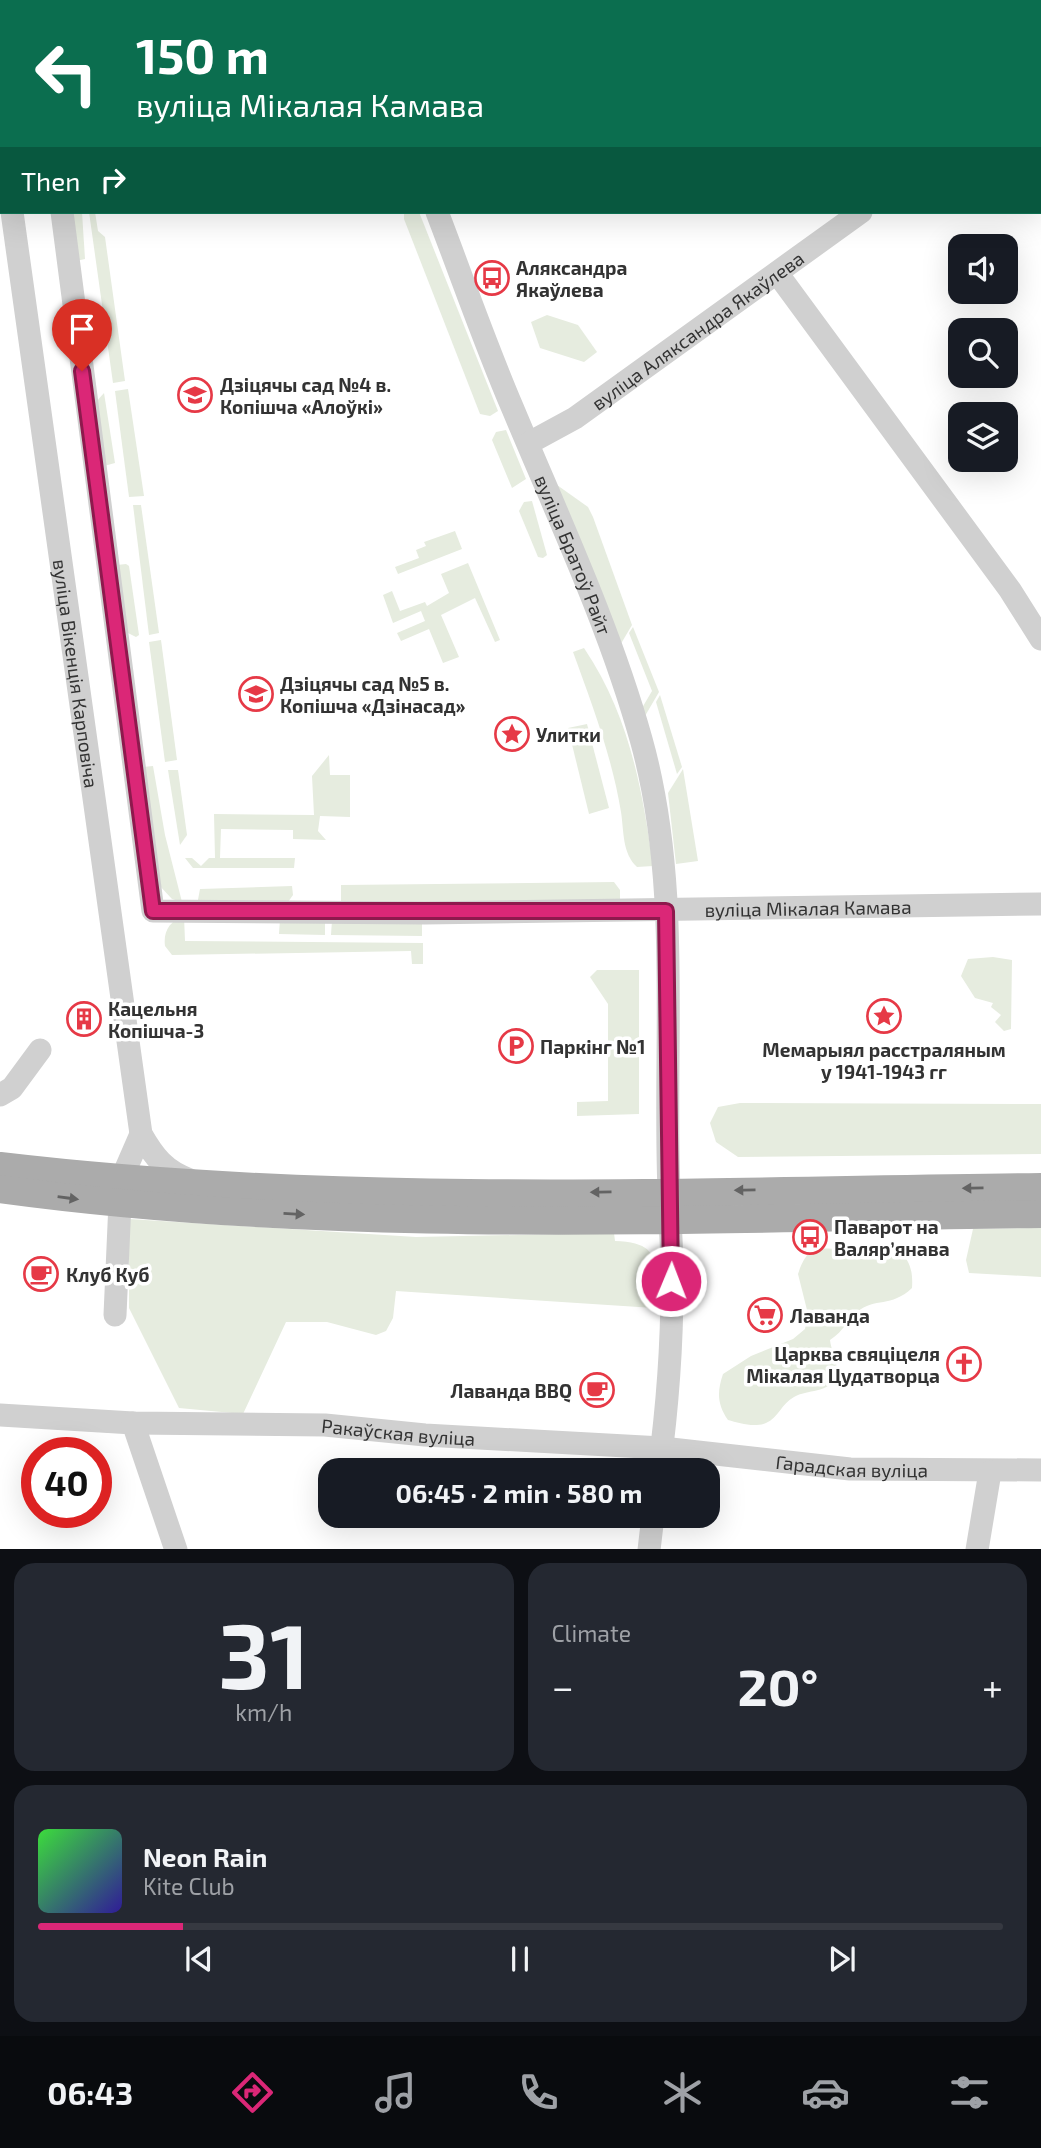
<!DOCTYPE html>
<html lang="en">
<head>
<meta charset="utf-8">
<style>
  :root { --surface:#171b24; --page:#242831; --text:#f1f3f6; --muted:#9ea1a6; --line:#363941; --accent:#db2777 }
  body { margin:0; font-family:"Exo 2",sans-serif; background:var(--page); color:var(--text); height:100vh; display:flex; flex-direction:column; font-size:26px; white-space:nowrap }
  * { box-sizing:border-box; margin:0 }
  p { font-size:23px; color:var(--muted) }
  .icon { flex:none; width:38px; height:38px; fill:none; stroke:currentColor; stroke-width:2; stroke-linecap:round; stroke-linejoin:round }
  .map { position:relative; height:1549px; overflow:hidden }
  .drawer { display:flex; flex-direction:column; gap:14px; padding:14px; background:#0d0f14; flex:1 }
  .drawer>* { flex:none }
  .top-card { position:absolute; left:0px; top:0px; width:1041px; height:214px; box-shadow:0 7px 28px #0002; background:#0b6e4f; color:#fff; overflow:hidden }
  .tools { position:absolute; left:948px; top:234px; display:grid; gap:14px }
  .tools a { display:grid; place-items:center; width:70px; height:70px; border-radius:14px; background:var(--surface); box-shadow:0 7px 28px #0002; font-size:35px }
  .speed { position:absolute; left:21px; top:1437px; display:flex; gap:14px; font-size:35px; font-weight:700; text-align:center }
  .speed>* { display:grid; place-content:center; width:91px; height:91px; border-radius:50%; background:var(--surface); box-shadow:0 7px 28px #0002; line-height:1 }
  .speed .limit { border:10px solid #d22; background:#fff; color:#111 }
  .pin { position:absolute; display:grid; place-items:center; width:60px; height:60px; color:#fff; margin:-72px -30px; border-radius:50% 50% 50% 0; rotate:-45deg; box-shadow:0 0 7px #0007 }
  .pin .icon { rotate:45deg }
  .me { position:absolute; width:77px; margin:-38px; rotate:1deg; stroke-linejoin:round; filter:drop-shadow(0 0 5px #0008) }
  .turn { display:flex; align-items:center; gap:24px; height:147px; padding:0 21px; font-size:32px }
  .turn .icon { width:91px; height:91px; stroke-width:2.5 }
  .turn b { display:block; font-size:49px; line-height:60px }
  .then { display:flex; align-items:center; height:66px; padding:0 21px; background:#0003; gap:14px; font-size:26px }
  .big { font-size:52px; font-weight:700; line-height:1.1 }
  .drawer .tile { flex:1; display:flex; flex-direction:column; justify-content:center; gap:10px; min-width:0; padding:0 24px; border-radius:21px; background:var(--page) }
  .drawer .dial { align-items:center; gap:0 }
  .dial b { font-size:91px; line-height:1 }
  .song { display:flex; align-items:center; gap:21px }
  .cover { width:84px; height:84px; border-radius:10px; background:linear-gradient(135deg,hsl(120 70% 55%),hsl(250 70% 35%)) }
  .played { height:7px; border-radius:4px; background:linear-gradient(90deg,var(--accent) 15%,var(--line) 15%) }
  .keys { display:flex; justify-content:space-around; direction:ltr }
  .heat { display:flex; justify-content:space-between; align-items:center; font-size:38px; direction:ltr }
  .drawer .tiles { flex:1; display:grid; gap:14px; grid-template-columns:1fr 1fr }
  .tile:last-child { grid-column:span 2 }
  .trip { position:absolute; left:318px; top:1458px; width:402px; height:70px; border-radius:21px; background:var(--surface); box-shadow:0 7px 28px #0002; font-weight:700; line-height:70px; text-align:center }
  .menu { display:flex; height:112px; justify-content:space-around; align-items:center; background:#090b0e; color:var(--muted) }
  .menu .icon { width:49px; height:49px }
  .menu .current { color:var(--accent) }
  .menu b { font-size:32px; color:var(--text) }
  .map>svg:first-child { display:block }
  .green { fill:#e6ecdf }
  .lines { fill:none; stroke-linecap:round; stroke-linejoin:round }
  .minor { stroke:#d0d0d0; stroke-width:23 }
  .major { stroke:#ababab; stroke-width:28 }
  .oneway { fill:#636363 }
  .route-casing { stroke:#8e194d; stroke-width:18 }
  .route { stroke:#db2777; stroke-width:12 }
  .labels { text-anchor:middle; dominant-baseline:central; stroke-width:7; stroke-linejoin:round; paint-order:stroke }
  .poi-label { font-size:19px; font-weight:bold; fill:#333; stroke:#fff; text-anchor:start }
  .street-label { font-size:19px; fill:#333; stroke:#fff }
</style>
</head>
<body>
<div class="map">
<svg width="1041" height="1550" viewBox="0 0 1041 1550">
  <rect width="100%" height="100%" fill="#fff"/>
  <!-- green -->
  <g class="green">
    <path d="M 68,212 L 82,212 L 85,259 L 76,261 Z"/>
    <path d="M 89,212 L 95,212 L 98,231 L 105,237 L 125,381 L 113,383 Z"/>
    <path d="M 419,212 L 498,411 L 490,416 L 480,414 L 404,219 L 404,212 Z"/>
    <path d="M 547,315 L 578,325 L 597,352 L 584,362 L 540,348 L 531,322 Z"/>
    <path d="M 128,389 L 144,496 L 129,497 L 115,391 Z"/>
    <path d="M 104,393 L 115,463 L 104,466 L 96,402 Z"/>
    <path d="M 506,430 L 526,479 L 512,488 L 492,440 L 496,432 Z"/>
    <path d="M 557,485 L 588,507 L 593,517 L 632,625 L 619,647 Z"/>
    <path d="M 532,501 L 547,555 L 543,558 L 538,557 L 519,511 L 524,502 Z"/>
    <path d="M 133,505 L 141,505 L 159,633 L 149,635 Z"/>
    <path d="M 455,531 L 462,549 L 398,574 L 395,567 L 419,558 L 416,550 L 426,546 L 424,542 Z"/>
    <path d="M 468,563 L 500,640 L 495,642 L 475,598 L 441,615 L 459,657 L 443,663 L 429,629 L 401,641 L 397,633 L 425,621 L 421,611 L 393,623 L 383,595 L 392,591 L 400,611 L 425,602 L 427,606 L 449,593 L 441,574 Z"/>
    <path d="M 126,564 L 129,566 L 139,635 L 136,637 L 124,631 L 117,565 Z"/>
    <path d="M 633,627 L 659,692 L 645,716 L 642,708 L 652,691 L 629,633 Z"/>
    <path d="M 161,640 L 177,760 L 165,762 L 149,642 Z"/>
    <path d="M 584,648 C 629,715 642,787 653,866 L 637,867 C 622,853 624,831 621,812 C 612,757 592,704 573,652 Z"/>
    <path d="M 660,695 L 682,767 L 677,774 L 656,702 Z"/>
    <path d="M 587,724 L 609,808 L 589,814 L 568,728 Z"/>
    <path d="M 329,755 L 330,775 L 350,775 L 350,817 L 320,816 L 318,831 L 326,840 L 293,839 L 293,830 L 221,829 L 220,858 L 295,858 L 294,868 L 193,868 L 185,858 L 192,858 L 201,866 L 209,858 L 215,858 L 214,814 L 314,815 L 312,776 Z"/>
    <path d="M 153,766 L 165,835 L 182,902 L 172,899 L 159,885 L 143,767 Z"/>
    <path d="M 683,769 L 698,861 L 676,864 L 668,793 Z"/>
    <path d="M 168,770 L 178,770 L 187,835 L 180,845 Z"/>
    <path d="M 614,882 L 620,890 L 620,903 L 341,908 L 341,885 Z"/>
    <path d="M 292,886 L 293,895 L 288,902 L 197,905 L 200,889 Z"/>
    <path d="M 184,916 L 185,941 L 423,943 L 423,964 L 412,964 L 411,951 L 172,955 L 165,946 C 163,931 170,921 184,916 Z"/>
    <path d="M 280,919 L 325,920 L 325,935 L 279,934 Z"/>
    <path d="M 332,920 L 422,921 L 422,936 L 331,935 Z"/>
    <path d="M 993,957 L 1012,960 L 1011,1029 L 1004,1031 L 995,1022 L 1001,1015 L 991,1007 L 993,1003 L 975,998 L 961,976 L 968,959 Z"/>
    <path d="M 597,970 L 639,970 L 639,1114 L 577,1116 L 577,1102 L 608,1101 L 608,1004 L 590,977 Z"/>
    <path d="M 740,1103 L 1041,1104 L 1041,1154 L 738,1157 L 716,1142 L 710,1123 L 718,1107 Z"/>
    <path d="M 129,1219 L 416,1237 L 614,1233 L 615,1241 C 665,1242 656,1268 654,1308 L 396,1291 L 393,1318 L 386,1331 L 376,1335 L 327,1322 L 286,1322 L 243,1414 L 179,1408 L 129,1308 Z"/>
    <path d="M 1041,1228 L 1041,1277 L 969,1273 L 966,1260 L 973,1229 Z"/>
    <path d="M 873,1243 C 902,1247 914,1259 912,1288 C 891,1308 875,1297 857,1312 C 846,1321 845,1330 830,1340 C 831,1351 840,1366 836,1376 C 829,1394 807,1389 794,1397 C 782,1403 778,1418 766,1423 C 754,1428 739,1423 728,1420 C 717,1404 717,1392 723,1374 L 751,1356 L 793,1339 L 805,1329 L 808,1314 L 798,1274 C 809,1241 820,1250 845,1249 C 854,1249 864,1245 873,1243 Z"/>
  </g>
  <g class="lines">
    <!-- minor -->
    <g class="minor">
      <path d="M 32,0 L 32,2"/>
      <path d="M 354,0 L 355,2"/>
      <path id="s1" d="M 12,212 L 141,1134 C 154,1157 165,1171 190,1180"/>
      <path id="s2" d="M 62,212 L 153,911 L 425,913 L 1041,904"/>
      <path id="s3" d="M 437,212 C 462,277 485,344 513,409 C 558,517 609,625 641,739 C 682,885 663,1042 669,1191"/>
      <path d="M 777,273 L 1010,590 L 1041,639"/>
      <path id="s4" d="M 529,443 L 575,418 L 861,212"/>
      <path d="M 0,1095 L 12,1088 L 40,1050"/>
      <path d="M 115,1315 L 121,1180 L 141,1134"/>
      <path id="s5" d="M 0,1415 L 133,1423 L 325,1425 L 425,1435 L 662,1448 L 850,1469 L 1041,1470"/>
      <path d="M 133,1423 L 176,1550"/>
      <path d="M 659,1470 C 670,1388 675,1301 670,1218"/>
      <path d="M 649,1550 L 653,1516"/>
      <path d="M 977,1550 L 990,1472"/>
    </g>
    <!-- major -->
    <g class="major">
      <path d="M 965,0 L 966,2"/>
      <path d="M 995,0 L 996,2"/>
      <path d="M 1040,61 L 1041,63"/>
      <path d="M 1040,106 L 1041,108"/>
      <path d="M 0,1166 C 345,1207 694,1191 1041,1187"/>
      <path d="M 0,1189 C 344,1236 695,1218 1041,1214"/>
    </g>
  </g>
  <!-- one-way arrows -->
  <defs><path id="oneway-solid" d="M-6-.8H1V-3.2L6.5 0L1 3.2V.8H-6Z" transform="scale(1.75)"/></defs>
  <g class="oneway">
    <use href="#oneway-solid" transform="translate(973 1188) rotate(179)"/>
    <use href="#oneway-solid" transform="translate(745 1190) rotate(179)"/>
    <use href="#oneway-solid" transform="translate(601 1192) rotate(179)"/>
    <use href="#oneway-solid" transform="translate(68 1198) rotate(8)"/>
    <use href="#oneway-solid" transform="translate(294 1214) rotate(3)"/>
  </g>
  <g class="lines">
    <!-- route casing -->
    <g class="route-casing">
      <path id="route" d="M 82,371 L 153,911 L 666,911 L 671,1281"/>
    </g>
    <!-- route -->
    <use href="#route" class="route"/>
  </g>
  <!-- icons -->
  <defs>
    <g id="bus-ring" transform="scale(1.75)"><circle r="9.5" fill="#fff" stroke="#e63946" stroke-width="1.5"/><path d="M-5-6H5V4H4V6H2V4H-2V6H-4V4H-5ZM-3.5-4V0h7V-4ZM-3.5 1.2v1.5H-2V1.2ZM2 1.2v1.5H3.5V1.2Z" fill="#e63946"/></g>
    <g id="school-ring" transform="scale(1.75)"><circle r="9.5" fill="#fff" stroke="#e63946" stroke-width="1.5"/><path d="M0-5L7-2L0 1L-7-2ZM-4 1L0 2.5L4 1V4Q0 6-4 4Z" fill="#e63946"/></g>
    <g id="sight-ring" transform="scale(1.75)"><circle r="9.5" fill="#fff" stroke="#e63946" stroke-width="1.5"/><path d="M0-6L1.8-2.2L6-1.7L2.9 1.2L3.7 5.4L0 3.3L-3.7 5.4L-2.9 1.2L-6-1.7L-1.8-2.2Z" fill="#e63946"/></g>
    <g id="building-ring" transform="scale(1.75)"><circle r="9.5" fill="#fff" stroke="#e63946" stroke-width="1.5"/><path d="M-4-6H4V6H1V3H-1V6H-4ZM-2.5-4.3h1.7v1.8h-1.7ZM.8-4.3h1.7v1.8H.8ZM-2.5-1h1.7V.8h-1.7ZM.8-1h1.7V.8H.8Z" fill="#e63946"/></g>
    <g id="parking-ring" transform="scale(1.75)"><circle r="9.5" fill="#fff" stroke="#e63946" stroke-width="1.5"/><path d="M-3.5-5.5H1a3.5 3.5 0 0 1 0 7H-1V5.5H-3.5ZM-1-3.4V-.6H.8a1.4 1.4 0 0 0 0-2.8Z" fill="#e63946"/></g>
    <g id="cafe-ring" transform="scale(1.75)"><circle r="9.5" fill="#fff" stroke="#e63946" stroke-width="1.5"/><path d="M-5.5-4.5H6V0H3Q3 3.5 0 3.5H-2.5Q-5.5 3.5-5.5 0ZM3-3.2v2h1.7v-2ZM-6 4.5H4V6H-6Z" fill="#e63946"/></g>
    <g id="supermarket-ring" transform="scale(1.75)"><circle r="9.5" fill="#fff" stroke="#e63946" stroke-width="1.5"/><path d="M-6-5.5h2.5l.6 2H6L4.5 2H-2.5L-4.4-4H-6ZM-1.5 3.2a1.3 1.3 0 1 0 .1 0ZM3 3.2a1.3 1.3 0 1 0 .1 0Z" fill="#e63946"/></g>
    <g id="church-ring" transform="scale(1.75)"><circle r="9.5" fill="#fff" stroke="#e63946" stroke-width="1.5"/><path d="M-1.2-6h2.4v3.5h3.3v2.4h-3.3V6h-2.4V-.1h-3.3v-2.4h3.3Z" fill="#e63946"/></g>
  </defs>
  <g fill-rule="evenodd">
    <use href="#bus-ring" x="492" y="278"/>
    <use href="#school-ring" x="195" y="395"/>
    <use href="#school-ring" x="256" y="694"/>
    <use href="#sight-ring" x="512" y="734"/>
    <use href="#sight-ring" x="884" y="1016"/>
    <use href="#building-ring" x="84" y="1019"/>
    <use href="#parking-ring" x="516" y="1046"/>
    <use href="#bus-ring" x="810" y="1237"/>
    <use href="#cafe-ring" x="41" y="1274"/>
    <use href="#supermarket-ring" x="765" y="1315"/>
    <use href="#church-ring" x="964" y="1364"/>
    <use href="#cafe-ring" x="597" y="1390"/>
  </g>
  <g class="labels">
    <!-- poi labels -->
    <g class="poi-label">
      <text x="516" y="267">Аляксандра<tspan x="516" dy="22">Якаўлева</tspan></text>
      <text x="220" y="384">Дзіцячы сад №4 в.<tspan x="220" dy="22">Копішча «Алоўкі»</tspan></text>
      <text x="280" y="683">Дзіцячы сад №5 в.<tspan x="280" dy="22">Копішча «Дзінасад»</tspan></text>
      <text x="536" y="734">Улитки</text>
      <text x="108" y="1008">Кацельня<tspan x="108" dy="22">Копішча-3</tspan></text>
      <text x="540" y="1046">Паркінг №1</text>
      <text x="884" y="1049" text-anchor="middle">Мемарыял расстраляным<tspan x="884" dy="22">у 1941-1943 гг</tspan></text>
      <text x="834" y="1226">Паварот на<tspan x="834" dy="22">Валярʼянава</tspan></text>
      <text x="66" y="1274">Клуб Куб</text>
      <text x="790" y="1315">Лаванда</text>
      <text x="940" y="1353" text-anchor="end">Царква свяціцеля<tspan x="940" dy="22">Мікалая Цудатворца</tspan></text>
      <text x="572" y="1390" text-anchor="end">Лаванда BBQ</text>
    </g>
    <!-- street labels -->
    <g class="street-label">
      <text stroke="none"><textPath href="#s4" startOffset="203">вуліца Аляксандра Якаўлева</textPath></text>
      <text stroke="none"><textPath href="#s3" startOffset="369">вуліца Братоў Райт</textPath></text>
      <text stroke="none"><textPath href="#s1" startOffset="466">вуліца Вікенція Карповіча</textPath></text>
      <text stroke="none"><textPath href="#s2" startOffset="1360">вуліца Мікалая Камава</textPath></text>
      <text stroke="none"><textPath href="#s5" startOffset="399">Ракаўская вуліца</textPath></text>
      <text stroke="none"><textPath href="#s5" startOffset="854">Гарадская вуліца</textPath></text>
    </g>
  </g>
</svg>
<div class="tools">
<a><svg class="icon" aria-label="sound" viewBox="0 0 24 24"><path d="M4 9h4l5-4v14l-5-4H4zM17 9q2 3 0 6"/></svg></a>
<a><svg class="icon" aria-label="search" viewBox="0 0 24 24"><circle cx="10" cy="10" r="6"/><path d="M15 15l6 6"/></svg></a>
<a><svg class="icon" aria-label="layers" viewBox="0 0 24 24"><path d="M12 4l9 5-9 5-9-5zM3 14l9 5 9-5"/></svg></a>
</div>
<div class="speed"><div class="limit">40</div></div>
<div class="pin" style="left:82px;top:371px;background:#d93025"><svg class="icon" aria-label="arrive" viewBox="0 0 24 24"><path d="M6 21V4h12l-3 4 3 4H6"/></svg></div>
<svg class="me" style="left:671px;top:1281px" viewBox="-20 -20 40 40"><circle r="17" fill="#db2777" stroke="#fff" stroke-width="3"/><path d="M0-11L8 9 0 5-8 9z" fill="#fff"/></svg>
<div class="trip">06:45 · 2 min · 580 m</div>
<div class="top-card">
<div class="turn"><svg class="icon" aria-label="left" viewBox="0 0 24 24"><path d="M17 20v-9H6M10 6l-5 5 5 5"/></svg><div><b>150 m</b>вуліца Мікалая Камава</div></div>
<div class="then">Then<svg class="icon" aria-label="right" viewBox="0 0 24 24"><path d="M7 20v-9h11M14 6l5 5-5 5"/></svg></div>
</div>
</div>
<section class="drawer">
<div class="tiles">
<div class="tile dial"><b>31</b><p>km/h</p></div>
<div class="tile"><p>Climate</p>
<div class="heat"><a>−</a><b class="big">20°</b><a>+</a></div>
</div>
<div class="tile">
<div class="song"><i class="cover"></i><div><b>Neon Rain</b><p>Kite Club</p></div></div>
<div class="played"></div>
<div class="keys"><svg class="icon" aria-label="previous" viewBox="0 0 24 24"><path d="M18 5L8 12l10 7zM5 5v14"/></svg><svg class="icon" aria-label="pause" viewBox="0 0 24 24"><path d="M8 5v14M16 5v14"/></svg><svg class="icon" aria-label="next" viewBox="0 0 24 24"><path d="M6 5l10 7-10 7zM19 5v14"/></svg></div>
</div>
</div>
</section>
<nav class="menu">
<b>06:43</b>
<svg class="icon current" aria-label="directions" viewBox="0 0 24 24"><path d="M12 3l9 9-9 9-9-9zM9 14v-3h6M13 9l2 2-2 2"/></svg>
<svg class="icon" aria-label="music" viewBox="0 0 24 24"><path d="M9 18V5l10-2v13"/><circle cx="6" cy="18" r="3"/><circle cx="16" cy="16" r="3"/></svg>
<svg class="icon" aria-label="phone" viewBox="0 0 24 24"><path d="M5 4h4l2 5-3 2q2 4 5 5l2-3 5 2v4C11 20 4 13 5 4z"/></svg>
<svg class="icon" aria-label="climate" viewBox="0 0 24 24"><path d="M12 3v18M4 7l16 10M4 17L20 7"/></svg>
<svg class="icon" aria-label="car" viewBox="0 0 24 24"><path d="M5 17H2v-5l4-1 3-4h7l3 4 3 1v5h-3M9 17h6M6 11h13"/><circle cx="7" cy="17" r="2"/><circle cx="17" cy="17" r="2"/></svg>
<svg class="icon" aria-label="filters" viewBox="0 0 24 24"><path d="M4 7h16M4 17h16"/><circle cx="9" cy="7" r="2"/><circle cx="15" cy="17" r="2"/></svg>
</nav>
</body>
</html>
